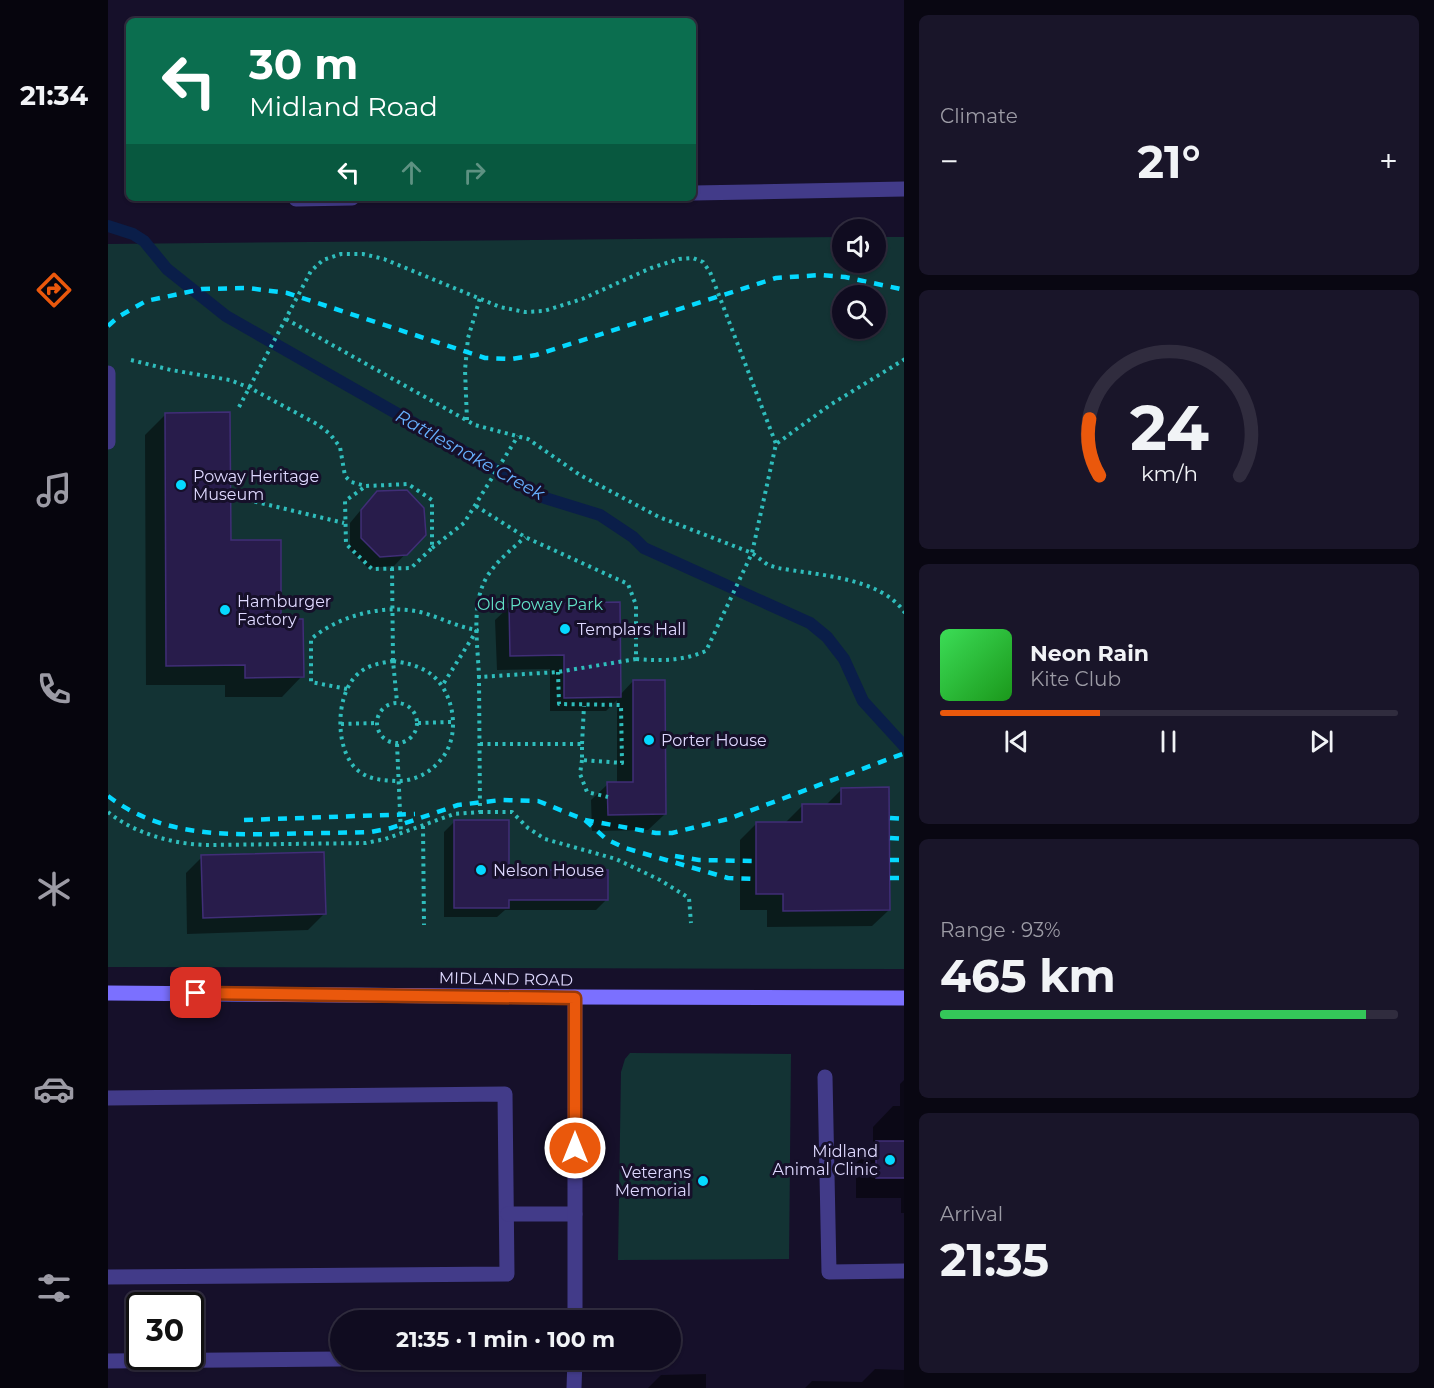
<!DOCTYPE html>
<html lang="en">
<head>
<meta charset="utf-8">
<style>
  :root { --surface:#100c20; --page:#191529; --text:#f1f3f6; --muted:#9c9ba5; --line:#302c3e; --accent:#ea580c }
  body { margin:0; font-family:Montserrat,sans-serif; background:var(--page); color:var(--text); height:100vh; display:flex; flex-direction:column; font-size:22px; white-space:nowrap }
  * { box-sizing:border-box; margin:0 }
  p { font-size:20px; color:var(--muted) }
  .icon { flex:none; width:33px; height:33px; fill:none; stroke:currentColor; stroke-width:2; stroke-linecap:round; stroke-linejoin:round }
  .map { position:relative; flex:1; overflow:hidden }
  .drawer { display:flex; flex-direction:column; gap:15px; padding:15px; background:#090712; width:530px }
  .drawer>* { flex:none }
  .guide { position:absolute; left:18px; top:18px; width:570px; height:183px; border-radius:9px; box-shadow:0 2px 4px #0004,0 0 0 2px var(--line); background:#0b6e4f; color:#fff; overflow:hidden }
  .controls { position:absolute; left:724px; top:219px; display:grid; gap:12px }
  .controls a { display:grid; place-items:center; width:54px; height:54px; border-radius:50%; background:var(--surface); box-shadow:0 2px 4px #0004,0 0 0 2px var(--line); font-size:30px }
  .speed { position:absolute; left:18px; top:1292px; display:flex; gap:12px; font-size:30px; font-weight:700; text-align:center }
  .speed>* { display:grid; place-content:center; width:78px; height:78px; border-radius:50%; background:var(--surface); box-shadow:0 2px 4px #0004,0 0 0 2px var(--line); line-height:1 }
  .speed .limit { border:3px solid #111; border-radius:9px; background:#fff; color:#111 }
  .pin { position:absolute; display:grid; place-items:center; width:51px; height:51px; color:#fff; margin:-26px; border-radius:12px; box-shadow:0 3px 9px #0006 }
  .me { position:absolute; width:66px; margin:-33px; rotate:0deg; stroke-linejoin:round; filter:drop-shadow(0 0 4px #0008) }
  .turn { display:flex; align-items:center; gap:21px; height:126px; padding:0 24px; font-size:27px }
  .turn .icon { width:78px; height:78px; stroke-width:2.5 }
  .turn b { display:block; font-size:42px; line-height:51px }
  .lanes { display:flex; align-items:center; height:57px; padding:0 24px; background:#0003; justify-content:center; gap:30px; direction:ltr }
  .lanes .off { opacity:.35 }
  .big { font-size:45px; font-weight:700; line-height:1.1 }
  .drawer .tile { flex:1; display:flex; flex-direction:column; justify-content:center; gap:9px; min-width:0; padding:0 21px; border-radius:9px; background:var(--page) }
  .drawer .dial { align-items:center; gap:0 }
  .dial svg { height:156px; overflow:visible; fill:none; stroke:var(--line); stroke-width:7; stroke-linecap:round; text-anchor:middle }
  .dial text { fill:var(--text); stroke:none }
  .song { display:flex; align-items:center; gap:18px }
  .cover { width:72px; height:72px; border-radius:9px; background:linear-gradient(135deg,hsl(130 70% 55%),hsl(120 70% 35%)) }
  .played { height:6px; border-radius:3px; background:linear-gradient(90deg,var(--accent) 35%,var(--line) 35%) }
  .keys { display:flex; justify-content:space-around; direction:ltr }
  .heat { display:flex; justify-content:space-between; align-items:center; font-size:33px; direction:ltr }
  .charge { height:9px; border-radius:4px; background:linear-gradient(90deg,#34c759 93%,var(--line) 0) }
  .trip { position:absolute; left:222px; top:1310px; width:351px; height:60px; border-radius:30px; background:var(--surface); box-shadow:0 2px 4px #0004,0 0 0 2px var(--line); font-weight:700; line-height:60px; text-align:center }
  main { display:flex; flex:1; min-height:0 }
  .menu { display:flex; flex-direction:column; width:108px; justify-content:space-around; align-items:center; background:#06050d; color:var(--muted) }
  .menu .icon { width:42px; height:42px }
  .menu .selected { color:var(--accent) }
  .menu b { font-size:27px; color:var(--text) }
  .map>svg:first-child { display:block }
  .green { fill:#133334; fill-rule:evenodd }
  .shadow { fill:#0007 }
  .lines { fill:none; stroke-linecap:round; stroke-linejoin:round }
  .stream { stroke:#0a1e49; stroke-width:12 }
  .building { fill:#281c4b; stroke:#402e77; stroke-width:1.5 }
  .path { stroke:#2fbdbc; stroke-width:4; stroke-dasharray:3 4.5; stroke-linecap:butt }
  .service { stroke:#423b89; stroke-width:15 }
  .minor { stroke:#423b89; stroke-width:15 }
  .secondary { stroke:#7b70ff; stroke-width:15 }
  .rail { stroke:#05d9ff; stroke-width:4.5; stroke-dasharray:9 8; stroke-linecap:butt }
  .route-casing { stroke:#983908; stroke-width:15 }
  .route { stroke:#ea580c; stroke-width:10 }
  .poi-dot { fill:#05d9ff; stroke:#16102a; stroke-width:2 }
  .labels { text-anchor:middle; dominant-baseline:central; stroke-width:6; stroke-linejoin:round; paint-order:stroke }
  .poi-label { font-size:16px; fill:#dfd9ff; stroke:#16102a; text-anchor:start }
  .park-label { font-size:16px; fill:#62e2c8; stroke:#16102a }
  .street-label { font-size:16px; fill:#dfd9ff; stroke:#16102a }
  .water-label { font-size:18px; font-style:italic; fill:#67b1ff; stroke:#16102a }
</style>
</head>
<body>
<main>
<nav class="menu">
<b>21:34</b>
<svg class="icon selected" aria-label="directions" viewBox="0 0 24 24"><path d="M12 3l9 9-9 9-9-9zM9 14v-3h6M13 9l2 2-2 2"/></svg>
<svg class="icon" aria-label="music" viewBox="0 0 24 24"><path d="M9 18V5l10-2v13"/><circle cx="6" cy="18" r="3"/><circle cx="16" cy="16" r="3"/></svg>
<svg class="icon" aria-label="phone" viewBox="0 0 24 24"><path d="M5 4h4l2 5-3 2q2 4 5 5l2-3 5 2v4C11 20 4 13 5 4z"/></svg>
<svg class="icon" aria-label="climate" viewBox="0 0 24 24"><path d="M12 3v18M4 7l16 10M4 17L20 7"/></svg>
<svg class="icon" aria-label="car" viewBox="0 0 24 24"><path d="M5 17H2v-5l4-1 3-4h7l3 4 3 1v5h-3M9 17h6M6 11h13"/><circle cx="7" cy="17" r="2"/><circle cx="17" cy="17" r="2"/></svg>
<svg class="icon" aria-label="filters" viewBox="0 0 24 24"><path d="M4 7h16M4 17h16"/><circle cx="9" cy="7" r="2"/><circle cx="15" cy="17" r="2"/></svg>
</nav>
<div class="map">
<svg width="797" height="1388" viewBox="0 0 797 1388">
  <rect width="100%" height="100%" fill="#16102a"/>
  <!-- green -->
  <g class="green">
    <path d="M 735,237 L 735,262 L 768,262 L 768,237 L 796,237 L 796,969 L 0,967 L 0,244 ZM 735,296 L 768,296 L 768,328 L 735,328 Z"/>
    <path d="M 522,1053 L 683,1054 L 681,1259 L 510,1260 L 513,1072 L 517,1059 Z"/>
  </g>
  <!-- shadow -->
  <g class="shadow">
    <path d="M 57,415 L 121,542 L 194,676 L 174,697 L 117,697 L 117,685 L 38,685 L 37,435 Z"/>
    <path d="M 257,505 L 316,534 L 286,566 L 260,568 L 242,550 L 242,523 Z"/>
    <path d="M 402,606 L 512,695 L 525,681 L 557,814 L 540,830 L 484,831 L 483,800 L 500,784 L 509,784 L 509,700 L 498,711 L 442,711 L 442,669 L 389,670 L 387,620 Z"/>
    <path d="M 734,789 L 781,910 L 764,926 L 659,927 L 659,910 L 632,910 L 632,840 L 648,824 L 678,822 L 694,806 L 717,806 Z"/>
    <path d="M 346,822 L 400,871 L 498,900 L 488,910 L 397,910 L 389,917 L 336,917 L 336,832 Z"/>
    <path d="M 94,857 L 216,914 L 200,930 L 79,934 L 78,873 Z"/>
    <path d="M 797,1079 L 797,1213 L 793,1213 L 793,1198 L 748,1198 L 748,1163 L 765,1147 L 765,1127 L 785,1106 L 792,1106 L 792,1084 Z"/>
    <path d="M 767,1369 L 797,1370 L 797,1388 L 697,1388 L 704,1381 L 754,1382 Z"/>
    <path d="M 598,1374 L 598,1388 L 540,1388 L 553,1375 Z"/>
  </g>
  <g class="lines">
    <!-- stream -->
    <path class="stream" d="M 0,226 L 25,234 L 36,241 L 59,269 L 118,316 L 437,498 L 492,515 L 525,537 L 536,548 L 702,623 L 719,637 L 736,659 L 755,701 L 797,747"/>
  </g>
  <!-- building -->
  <g class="building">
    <path d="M 122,412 L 123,540 L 173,540 L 173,619 L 195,619 L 196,677 L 137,678 L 137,665 L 58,666 L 57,413 Z"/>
    <path d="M 299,490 L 316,508 L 318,535 L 299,555 L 272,557 L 253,538 L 253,510 L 269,491 Z"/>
    <path d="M 512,602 L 513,697 L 456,698 L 456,655 L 402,656 L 401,604 Z"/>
    <path d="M 525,680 L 557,680 L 558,814 L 500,815 L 499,782 L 525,782 Z"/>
    <path d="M 781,787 L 782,910 L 675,911 L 675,894 L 648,894 L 648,822 L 694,822 L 694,804 L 733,804 L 733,788 Z"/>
    <path d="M 346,820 L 401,820 L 401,870 L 500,870 L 500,900 L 401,900 L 401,908 L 346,908 Z"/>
    <path d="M 216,852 L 218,914 L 95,918 L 93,855 Z"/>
    <rect x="768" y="1141" width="29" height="37"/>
  </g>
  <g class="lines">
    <!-- path -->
    <g class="path">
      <path d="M 178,319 L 367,425 L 420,439 L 472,475 L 551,517 L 644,553 L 660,565 L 670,568 C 708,575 773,577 797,613"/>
      <path d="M 23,360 L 63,370 L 122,380 L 142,388 L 209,424 L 222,434 L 232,447 L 237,476 L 243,482 L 258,486 L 300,484 L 324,500 L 324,548 L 303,568 L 264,569 L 238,544 L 237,501 L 258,486"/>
      <path d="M 131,407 L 203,271 L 215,260 L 233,254 L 255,254 L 276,259 L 392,307 L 417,312 L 436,311 L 474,299 L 543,268 L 571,259 L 585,258 L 595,262 L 602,272 L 668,444"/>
      <path d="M 359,420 L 357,370 L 360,338 L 372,298"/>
      <path d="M 132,498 L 236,523"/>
      <path d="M 368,506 L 417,537 L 520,584 L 528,605 L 528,659 L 450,672 L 371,677 C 370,645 362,603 380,575 C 390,560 404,549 417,537"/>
      <path d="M 324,548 L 356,523 L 410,436"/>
      <path d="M 284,568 L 285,661 L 289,702"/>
      <path d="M 528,659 C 554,661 574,661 598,651 L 644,553 L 668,444 L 722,405 L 797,359"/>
      <path d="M 285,661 C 298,663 309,665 320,672 C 346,689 353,733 335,757 C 324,772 306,782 287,781 C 275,780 263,780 252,772 C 226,754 226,693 251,673 C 260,665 273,663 285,661 Z"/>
      <path d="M 239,689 L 203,682 L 203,639 C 232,615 276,604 312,612 C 332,617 349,627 369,630 L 334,686"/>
      <circle cx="289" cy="723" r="20"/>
      <path d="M 310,723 L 344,722"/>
      <path d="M 233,724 L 269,723"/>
      <path d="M 289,744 L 293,834"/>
      <path d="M 372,744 L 474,744 L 474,760 L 514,763 L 513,705 L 451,704 L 450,672"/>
      <path d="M 474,744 L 476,706"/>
      <path d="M 474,760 L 472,774 L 479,792 L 500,797"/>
      <path d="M 0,812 C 27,834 68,845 102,845 L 258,843 L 277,839 L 346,814 L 372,812 L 371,677"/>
      <path d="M 372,812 L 404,812 L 420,828 L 437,839 L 508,859 L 552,880 L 581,898 L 583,923"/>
      <path d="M 315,826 L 316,925"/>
    </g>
    <!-- service -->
    <g class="service">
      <path d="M 585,193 L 797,189"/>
      <path d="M 188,199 L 244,198"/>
      <path d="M 0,373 L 0,442"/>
      <path d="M 717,1077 L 721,1272 L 797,1271"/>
      <path d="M 0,1098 L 397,1094 L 399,1274 L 0,1277"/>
      <path d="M 400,1214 L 467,1214"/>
    </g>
    <!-- minor -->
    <g class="minor">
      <path d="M 467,997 L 467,1320"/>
      <path d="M 0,1361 L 232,1359"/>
      <path d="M 466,1388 L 467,1359"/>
    </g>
    <!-- secondary -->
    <path class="secondary" d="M 0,993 L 467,997 L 797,998"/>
    <!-- rail -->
    <g class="rail">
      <path d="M 0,326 L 10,317 L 38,301 L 94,289 L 140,288 L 179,293 L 377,358 L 404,359 L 428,355 L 668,278 L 713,275 L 737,277 L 797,290"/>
      <path d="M 0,796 C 51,835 110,835 171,834 C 201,833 232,833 263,832 L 283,828 L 350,805 L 393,800 L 430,801 L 477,820 L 548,833 L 564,833 L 620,819 L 797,753"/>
      <path d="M 782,818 L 797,819"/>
      <path d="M 136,820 L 307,814"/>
      <path d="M 477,820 L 498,839 L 517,848 L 620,878 L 648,879"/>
      <path d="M 782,838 L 797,839"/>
      <path d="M 567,856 L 591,860 L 648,861"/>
      <path d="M 782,860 L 797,860"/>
      <path d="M 782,878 L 797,878"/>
    </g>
  </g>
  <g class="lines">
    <!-- route casing -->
    <g class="route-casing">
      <path id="route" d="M 88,993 L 467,998 L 467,1148"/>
    </g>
    <!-- route -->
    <use href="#route" class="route"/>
  </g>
  <!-- markers -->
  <g class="poi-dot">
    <circle cx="73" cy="485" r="6"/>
    <circle cx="117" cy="610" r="6"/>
    <circle cx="457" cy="629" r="6"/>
    <circle cx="541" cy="740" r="6"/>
    <circle cx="373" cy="870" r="6"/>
    <circle cx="782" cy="1160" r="6"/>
    <circle cx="595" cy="1181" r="6"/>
  </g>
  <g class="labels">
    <!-- poi labels -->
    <g class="poi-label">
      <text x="85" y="476">Poway Heritage<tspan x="85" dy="18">Museum</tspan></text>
      <text x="129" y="601">Hamburger<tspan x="129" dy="18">Factory</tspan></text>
      <text x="469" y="629">Templars Hall</text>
      <text x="553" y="740">Porter House</text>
      <text x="385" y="870">Nelson House</text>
      <text x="770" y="1151" text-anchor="end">Midland<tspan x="770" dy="18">Animal Clinic</tspan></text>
      <text x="583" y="1172" text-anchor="end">Veterans<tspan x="583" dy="18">Memorial</tspan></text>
    </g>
    <!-- park labels -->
    <g class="park-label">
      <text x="432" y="604">Old Poway Park</text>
    </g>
    <!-- street labels -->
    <g class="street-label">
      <text transform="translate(398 979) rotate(1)">MIDLAND ROAD</text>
    </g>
    <!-- water labels -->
    <g class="water-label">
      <text transform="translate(362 455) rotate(29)">Rattlesnake Creek</text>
    </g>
  </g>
</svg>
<div class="controls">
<a><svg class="icon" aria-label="sound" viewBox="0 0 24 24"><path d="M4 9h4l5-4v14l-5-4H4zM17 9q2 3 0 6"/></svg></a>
<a><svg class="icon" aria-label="search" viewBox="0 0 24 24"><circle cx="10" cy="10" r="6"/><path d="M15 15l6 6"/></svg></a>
</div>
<div class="speed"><div class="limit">30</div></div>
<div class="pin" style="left:88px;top:993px;background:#d93025"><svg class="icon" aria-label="arrive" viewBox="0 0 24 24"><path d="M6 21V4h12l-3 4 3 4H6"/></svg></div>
<svg class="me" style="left:467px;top:1148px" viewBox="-20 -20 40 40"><circle r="17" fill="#ea580c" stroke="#fff" stroke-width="3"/><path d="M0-11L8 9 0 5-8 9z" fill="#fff"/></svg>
<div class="trip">21:35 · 1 min · 100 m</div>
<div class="guide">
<div class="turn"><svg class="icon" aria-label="left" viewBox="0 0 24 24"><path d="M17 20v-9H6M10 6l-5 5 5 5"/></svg><div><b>30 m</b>Midland Road</div></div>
<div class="lanes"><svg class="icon" aria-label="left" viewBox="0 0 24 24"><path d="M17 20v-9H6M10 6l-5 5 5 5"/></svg><svg class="icon off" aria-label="ahead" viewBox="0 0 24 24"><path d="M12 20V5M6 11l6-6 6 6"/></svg><svg class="icon off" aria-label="right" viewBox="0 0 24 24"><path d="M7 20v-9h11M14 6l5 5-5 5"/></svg></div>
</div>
</div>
<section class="drawer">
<div class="tile"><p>Climate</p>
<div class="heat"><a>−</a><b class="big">21°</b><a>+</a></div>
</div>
<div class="tile dial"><svg viewBox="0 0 100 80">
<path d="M14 69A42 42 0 1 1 86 69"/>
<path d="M14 69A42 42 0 0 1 9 40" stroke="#ea580c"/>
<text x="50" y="56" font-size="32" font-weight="700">24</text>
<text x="50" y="72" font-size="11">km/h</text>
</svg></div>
<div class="tile">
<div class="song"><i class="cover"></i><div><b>Neon Rain</b><p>Kite Club</p></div></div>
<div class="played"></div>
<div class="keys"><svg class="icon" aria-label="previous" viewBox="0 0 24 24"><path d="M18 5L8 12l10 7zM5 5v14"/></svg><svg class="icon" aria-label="pause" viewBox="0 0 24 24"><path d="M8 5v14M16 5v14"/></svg><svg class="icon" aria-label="next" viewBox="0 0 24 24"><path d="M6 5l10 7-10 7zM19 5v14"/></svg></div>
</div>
<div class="tile"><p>Range · 93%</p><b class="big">465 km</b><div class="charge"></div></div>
<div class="tile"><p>Arrival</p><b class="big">21:35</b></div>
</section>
</main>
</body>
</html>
